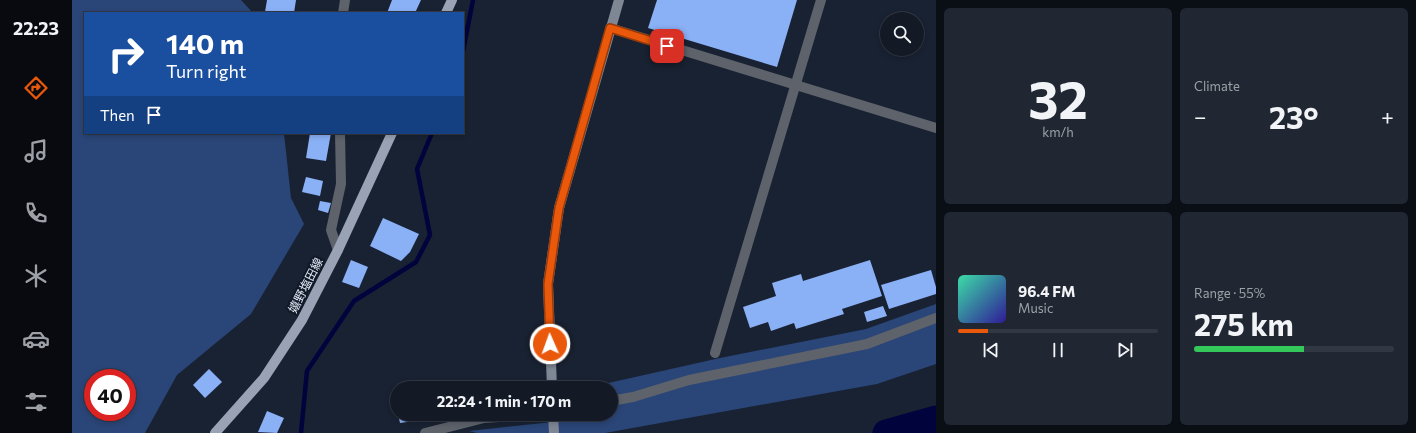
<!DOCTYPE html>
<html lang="en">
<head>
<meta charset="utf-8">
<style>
  :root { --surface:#131a26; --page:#202732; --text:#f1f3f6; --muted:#9da1a7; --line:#323843; --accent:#ea580c }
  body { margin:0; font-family:Commissioner,"Noto Sans JP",sans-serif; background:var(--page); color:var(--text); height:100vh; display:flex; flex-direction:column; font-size:15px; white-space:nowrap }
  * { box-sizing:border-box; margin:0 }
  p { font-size:13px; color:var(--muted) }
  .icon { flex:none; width:22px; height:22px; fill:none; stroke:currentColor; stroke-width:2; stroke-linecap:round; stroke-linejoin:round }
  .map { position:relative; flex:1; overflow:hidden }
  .details { display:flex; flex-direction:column; gap:8px; padding:8px; background:#0a0e15; width:480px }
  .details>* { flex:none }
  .hud { position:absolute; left:12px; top:12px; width:380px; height:122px; border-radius:0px; box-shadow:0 2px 6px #0003,0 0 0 1px var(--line); background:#1a4fa0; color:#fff; overflow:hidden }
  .tools { position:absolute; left:808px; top:12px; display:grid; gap:8px }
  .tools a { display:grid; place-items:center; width:44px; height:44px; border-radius:50%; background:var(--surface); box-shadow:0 2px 6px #0003,0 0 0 1px var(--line); font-size:20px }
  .speed { position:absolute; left:12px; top:369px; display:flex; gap:8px; font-size:20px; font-weight:700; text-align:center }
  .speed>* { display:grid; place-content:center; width:52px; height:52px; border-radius:50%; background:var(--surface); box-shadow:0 2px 6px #0003,0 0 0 1px var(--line); line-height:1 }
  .speed .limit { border:6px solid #d22; background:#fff; color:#111 }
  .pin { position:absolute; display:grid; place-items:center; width:34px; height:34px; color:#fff; margin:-17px; border-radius:8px; box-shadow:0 2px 6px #0006 }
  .me { position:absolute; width:44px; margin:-22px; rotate:358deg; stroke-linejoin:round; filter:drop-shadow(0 0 3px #0008) }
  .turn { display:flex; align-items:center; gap:14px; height:84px; padding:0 16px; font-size:18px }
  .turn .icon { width:52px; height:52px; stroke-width:2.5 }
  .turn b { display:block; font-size:28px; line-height:34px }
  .then { display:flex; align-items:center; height:38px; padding:0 16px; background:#0003; gap:8px; font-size:15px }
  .big { font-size:30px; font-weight:700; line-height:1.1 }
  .details .tile { flex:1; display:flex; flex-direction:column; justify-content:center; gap:6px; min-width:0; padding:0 14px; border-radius:6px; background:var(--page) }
  .details .dial { align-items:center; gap:0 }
  .dial b { font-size:52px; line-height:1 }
  .song { display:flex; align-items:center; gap:12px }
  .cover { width:48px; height:48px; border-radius:6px; background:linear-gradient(135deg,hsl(160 70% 55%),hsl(250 70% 35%)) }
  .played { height:4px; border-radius:2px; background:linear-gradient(90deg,var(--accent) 15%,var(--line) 15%) }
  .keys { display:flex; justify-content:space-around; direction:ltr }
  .heat { display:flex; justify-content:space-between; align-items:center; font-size:22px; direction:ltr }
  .charge { height:6px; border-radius:3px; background:linear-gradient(90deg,#34c759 55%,var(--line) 0) }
  .details .tiles { flex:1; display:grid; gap:8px; grid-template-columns:repeat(2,1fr) }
  .trip { position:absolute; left:318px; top:381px; width:228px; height:40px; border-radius:20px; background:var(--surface); box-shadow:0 2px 6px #0003,0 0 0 1px var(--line); font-weight:700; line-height:40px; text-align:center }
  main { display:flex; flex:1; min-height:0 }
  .menu { display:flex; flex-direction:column; width:72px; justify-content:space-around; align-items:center; background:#080a0f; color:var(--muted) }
  .menu .icon { width:28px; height:28px }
  .menu .selected { color:var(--accent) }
  .menu b { font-size:18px; color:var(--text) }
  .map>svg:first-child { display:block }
  .green { fill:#2a4577; fill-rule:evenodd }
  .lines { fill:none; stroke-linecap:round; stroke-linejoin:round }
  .stream { stroke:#00033c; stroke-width:4.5 }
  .river { stroke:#00033c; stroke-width:27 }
  .building { fill:#8ab0f6 }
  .street { stroke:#5d626b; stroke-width:10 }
  .secondary { stroke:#7f8795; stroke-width:10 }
  .primary { stroke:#99a3b5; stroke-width:10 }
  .route-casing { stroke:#983908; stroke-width:10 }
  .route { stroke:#ea580c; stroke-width:7 }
  .labels { text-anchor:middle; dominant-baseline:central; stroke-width:4; stroke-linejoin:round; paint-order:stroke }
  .street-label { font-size:12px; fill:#e5ebf7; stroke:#101928 }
</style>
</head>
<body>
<main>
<nav class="menu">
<b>22:23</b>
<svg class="icon selected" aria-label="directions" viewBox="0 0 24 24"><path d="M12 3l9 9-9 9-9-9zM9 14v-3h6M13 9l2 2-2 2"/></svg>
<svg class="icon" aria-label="music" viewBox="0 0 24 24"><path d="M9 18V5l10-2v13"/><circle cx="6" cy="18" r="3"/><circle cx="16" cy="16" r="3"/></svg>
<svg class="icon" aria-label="phone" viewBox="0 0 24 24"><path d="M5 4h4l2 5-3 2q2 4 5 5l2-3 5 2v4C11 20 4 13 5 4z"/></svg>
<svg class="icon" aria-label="climate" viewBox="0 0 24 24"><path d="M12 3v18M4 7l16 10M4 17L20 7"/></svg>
<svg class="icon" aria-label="car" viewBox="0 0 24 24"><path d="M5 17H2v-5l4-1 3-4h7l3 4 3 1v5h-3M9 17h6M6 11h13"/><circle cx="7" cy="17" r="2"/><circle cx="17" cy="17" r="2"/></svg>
<svg class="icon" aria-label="filters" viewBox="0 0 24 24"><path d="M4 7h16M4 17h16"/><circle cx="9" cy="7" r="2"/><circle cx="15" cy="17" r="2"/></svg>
</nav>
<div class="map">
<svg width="864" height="433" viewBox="0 0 864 433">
  <rect width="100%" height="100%" fill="#192232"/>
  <!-- green -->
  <g class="green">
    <path d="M 0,0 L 169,0 L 181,13 L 13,13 L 13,133 L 212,133 L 219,198 L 232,224 L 179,314 L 105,375 L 73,433 L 0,433 ZM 21,378 L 55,378 L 55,412 L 21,412 Z"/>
    <path d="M 864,304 L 864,364 L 805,384 L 533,433 L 405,433 L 397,431 L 499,420 L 498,414 L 539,414 L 539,388 L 514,388 L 648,358 L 794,329 Z"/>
  </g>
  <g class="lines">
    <!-- stream -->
    <g class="stream">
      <path d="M 391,51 L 401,0"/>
      <path d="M 229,433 L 235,371 L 282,301 L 344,262 L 358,235 L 345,169 L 360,133"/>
    </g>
    <!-- river -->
    <path class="river" d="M 814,433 L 864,419"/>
  </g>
  <!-- building -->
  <g class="building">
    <path d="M 195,0 L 224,0 L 222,13 L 193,12 Z"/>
    <path d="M 320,0 L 349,0 L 343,13 L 315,13 Z"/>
    <path d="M 585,0 L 725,0 L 705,67 L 576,28 Z"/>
    <path d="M 238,133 L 259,133 L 254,161 L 234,158 Z"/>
    <path d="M 234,177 L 251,181 L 248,196 L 230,192 Z"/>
    <path d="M 248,201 L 259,203 L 256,213 L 246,210 Z"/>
    <path d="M 311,218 L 347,234 L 338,252 L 329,261 L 298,246 Z"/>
    <path d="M 279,260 L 296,267 L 287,288 L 270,282 Z"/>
    <path d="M 798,260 L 810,296 L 770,309 L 772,314 L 724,329 L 722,323 L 699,331 L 696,322 L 678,328 L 671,307 L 704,296 L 700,283 L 729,274 L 731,281 Z"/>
    <path d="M 859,270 L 864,287 L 864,294 L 817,309 L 809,285 Z"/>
    <path d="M 811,306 L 815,316 L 795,322 L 792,312 Z"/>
    <path d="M 137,369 L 150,382 L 133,398 L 121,385 Z"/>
    <path d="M 195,411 L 212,418 L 205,433 L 186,432 Z"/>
    <path d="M 326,414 L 341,414 L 342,421 L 328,423 Z"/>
  </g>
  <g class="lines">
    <!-- street -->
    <g class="street">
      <path d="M 271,13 L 273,0"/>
      <path d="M 538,28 L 864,128"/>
      <path d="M 266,250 L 259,230 L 269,184 L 268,133"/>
      <path d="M 643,353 L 749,0"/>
      <path d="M 539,401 L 561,397 L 617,380 L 795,344 L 864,318"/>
      <path d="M 353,433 L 412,418 L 469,414"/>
    </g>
    <!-- secondary -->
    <g class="secondary">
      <path d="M 480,388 L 476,284 L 487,208 L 547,0"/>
      <path d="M 481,414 L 482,433"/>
    </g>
    <!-- primary -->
    <g class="primary">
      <path d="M 374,13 L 380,0"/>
      <path d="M 143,433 L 192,378 L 230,320 L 266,250 L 320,133"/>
    </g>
  </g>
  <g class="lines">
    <!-- route casing -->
    <g class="route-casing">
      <path id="route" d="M 478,344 L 476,284 L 487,208 L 538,28 L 595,46"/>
    </g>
    <!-- route -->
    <use href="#route" class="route"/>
  </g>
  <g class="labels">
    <!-- street labels -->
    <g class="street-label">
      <text transform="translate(233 285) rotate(-63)">嬉野塩田線</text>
    </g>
  </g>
</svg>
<div class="tools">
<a><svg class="icon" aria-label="search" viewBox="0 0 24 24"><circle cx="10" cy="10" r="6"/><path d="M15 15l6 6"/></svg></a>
</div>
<div class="speed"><div class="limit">40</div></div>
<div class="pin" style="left:595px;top:46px;background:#d93025"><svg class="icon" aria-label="arrive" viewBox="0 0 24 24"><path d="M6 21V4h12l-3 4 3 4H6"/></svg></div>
<svg class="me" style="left:478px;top:344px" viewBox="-20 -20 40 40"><circle r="17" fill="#ea580c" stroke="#fff" stroke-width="3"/><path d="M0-11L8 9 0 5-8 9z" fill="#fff"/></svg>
<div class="trip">22:24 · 1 min · 170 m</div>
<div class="hud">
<div class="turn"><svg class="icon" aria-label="right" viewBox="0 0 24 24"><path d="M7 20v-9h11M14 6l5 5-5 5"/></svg><div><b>140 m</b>Turn right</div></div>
<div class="then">Then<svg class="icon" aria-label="arrive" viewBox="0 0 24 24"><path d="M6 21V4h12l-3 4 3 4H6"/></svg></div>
</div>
</div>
<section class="details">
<div class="tiles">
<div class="tile dial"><b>32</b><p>km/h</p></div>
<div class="tile"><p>Climate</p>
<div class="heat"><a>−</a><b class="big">23°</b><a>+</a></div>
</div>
<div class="tile">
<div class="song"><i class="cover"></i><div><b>96.4 FM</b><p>Music</p></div></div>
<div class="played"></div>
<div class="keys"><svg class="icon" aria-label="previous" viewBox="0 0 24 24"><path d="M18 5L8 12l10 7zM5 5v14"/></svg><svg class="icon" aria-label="pause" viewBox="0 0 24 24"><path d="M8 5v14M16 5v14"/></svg><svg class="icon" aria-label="next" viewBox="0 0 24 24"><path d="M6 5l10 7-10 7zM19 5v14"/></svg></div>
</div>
<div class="tile"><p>Range · 55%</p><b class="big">275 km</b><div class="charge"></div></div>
</div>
</section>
</main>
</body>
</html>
